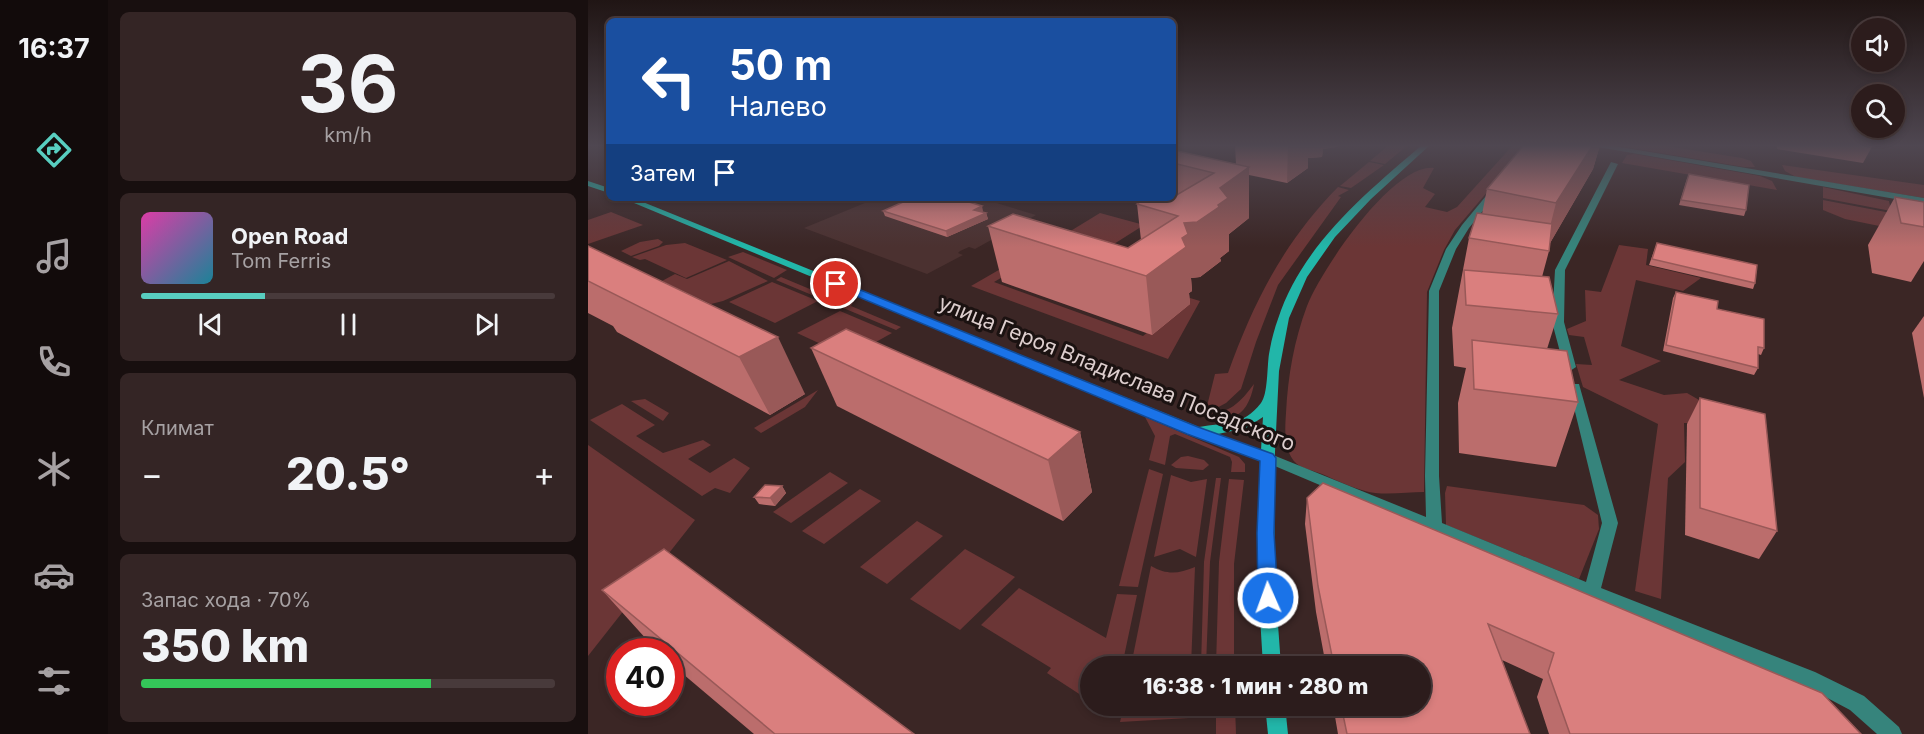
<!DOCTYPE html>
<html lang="ru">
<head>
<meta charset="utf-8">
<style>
  :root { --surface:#2c1c1c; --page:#342525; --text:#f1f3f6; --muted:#a6a1a3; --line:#483a3b; --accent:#58cec0 }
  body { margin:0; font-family:Inter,sans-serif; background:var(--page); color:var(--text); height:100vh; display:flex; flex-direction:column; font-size:22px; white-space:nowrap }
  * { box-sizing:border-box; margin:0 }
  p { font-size:20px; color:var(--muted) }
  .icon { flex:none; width:33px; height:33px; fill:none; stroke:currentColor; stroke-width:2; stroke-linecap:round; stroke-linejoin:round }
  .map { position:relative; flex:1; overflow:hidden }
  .panel { display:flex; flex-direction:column; gap:12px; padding:12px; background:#180f0f; width:480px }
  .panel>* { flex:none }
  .hud { position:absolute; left:18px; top:18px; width:570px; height:183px; border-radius:9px; box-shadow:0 3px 9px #0003,0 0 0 2px var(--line); background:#1a4fa0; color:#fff; overflow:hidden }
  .controls { position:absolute; left:1263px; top:18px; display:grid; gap:12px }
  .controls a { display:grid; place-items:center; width:54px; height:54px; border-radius:50%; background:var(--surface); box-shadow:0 3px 9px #0003,0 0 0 2px var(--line); font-size:30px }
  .speed { position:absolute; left:18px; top:638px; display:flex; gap:12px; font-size:30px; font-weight:700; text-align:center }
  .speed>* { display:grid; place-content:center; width:78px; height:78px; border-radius:50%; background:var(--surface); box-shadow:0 3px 9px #0003,0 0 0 2px var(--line); line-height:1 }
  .speed .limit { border:9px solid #d22; background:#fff; color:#111 }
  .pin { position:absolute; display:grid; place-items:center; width:51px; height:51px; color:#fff; margin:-26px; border:3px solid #fff; border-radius:50%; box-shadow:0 2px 6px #0007 }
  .me { position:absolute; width:66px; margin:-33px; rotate:358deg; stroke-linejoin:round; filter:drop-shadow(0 0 4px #0008) }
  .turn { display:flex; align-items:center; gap:21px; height:126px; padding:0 24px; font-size:27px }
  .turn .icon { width:78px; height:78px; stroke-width:2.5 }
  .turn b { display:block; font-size:42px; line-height:51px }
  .then { display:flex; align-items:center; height:57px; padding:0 24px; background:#0003; gap:12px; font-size:22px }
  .big { font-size:45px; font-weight:800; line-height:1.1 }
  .panel .card { flex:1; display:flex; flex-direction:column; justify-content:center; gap:9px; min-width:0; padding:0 21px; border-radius:9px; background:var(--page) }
  .panel .dial { align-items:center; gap:0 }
  .dial b { font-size:78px; line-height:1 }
  .song { display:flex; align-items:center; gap:18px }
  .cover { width:72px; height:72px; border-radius:9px; background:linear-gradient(135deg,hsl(320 70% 55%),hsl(190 70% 35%)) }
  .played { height:6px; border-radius:3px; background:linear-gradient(90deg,var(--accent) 30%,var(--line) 30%) }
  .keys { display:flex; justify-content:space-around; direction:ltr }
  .heat { display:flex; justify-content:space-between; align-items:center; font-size:33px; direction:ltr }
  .charge { height:9px; border-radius:4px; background:linear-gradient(90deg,#34c759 70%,var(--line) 0) }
  .trip { position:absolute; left:492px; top:656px; width:351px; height:60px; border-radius:30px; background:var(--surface); box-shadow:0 3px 9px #0003,0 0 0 2px var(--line); font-weight:800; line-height:60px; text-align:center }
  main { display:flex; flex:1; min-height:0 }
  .menu { display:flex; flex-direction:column; width:108px; justify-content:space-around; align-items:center; background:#120b0b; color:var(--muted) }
  .menu .icon { width:42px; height:42px }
  .menu .active { color:var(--accent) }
  .menu b { font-size:27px; color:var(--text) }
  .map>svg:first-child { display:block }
  .built { fill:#4b3130 }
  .green { fill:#6b3636 }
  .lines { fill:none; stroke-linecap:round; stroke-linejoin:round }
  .street { fill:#36847c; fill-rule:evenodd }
  .secondary { fill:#22b6a9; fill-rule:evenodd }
  .wall { fill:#bb6d6c }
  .shaded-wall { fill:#995958 }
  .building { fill:#da7f7e; stroke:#995958; stroke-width:1.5 }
  .route { fill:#1a73e8; stroke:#114b97; stroke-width:1.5 }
  .labels { text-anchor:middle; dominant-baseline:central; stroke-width:6; stroke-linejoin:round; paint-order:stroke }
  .street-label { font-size:21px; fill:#ddcece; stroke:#1b1211 }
</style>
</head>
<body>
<main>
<nav class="menu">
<b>16:37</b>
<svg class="icon active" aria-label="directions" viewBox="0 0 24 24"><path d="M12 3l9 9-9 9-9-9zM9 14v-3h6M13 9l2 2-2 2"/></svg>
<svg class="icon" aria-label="music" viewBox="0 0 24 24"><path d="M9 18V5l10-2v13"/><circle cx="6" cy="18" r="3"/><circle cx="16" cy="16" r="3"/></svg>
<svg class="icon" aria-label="phone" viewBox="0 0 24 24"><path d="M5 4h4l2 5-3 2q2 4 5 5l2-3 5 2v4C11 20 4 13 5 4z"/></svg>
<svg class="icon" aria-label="climate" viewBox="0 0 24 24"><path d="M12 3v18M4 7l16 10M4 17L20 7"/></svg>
<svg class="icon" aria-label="car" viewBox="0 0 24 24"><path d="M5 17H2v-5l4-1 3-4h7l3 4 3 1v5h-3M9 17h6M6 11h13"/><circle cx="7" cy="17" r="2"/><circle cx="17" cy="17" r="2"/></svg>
<svg class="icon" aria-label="filters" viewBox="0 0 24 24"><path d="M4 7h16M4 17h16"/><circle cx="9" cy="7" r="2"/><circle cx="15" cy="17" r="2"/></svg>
</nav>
<section class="panel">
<div class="card dial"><b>36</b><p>km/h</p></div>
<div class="card">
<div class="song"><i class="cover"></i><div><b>Open Road</b><p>Tom Ferris</p></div></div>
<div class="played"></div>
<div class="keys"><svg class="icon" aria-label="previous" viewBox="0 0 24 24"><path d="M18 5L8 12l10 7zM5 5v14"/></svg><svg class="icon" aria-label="pause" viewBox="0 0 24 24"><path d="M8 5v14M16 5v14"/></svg><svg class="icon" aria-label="next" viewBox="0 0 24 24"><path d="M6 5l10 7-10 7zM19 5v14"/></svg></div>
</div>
<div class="card"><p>Климат</p>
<div class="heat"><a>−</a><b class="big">20.5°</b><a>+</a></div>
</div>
<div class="card"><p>Запас хода · 70%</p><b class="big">350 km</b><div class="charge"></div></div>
</section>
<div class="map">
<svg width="1336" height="734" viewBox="0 0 1336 734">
  <rect width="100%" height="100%" fill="#3b2625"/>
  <!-- built -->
  <path class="built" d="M 289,198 L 392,198 L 448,215 L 387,249 L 381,247 L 372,251 L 370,253 L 375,255 L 339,274 L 216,228 Z"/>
  <!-- green -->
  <g class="green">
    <path d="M 801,145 L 820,145 L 797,164 L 782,161 Z"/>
    <path d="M 925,145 L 939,145 L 867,230 L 856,250 L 839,292 L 836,492 C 818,492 794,496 777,491 C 762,487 748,480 734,474 C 727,471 715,469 709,464 C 695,452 697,429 698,413 C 700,375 706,341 719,306 C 733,270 805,163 846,168 L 835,188 L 847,194 L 837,207 L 859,212 L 869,207 Z"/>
    <path d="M 1025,145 L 1072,145 L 1154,158 L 1163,161 L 1167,167 L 1156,167 Z"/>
    <path d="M 1047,154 L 1172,176 L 1184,181 L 1189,190 L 1034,163 L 1039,155 Z"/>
    <path d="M 781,162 L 796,165 L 763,188 L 752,186 Z"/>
    <path d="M 1194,165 L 1336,185 L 1336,198 L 1208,177 L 1197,171 Z"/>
    <path d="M 750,187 L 761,190 L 750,196 L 753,197 L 690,285 L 668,342 L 653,389 L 638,403 L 623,411 L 619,406 L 627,374 L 640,373 C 666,301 696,242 750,187 Z"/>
    <path d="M 1235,187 L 1301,201 L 1303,211 L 1235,198 Z"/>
    <path d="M 1235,200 L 1303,213 L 1306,229 L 1257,219 L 1235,210 Z"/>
    <path d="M 23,212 L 55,225 L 0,244 L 0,220 Z"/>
    <path d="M 512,213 L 556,225 L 499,261 L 458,246 Z"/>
    <path d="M 70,239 L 75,242 L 71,246 L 43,256 L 33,251 L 52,242 Z"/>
    <path d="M 97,243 L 139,260 L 98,278 L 57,259 L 52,260 L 44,257 L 78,245 Z"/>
    <path d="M 1031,245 L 1060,249 L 1058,265 L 1113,278 L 1095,291 L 1048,280 L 1033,346 L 1073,361 L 1031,380 L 1076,395 L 1099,393 L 1118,404 L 1123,423 L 1096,423 L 1097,462 L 1080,478 L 1073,599 L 1047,591 L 1070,424 L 995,387 L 988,364 L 1004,365 L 996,337 L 981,335 L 979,329 L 998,321 L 997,290 L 1013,292 Z"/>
    <path d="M 155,252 L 199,270 L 186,278 L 140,257 Z"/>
    <path d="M 428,260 L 442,261 L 406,282 L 555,336 L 602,298 L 612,301 L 580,359 L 383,286 Z"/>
    <path d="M 141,261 L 180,281 L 135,301 L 123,304 L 74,281 L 87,274 L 99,279 Z"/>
    <path d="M 193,277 L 241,297 L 252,292 L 267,299 L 263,306 L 313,327 L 308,330 L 188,280 Z"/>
    <path d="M 184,282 L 230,301 L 187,323 L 141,302 Z"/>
    <path d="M 252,311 L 304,333 L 261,357 L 209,333 Z"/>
    <path d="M 666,384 C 660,415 645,425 615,414 C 640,415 652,403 666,384 Z"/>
    <path d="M 230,390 L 217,407 L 173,433 L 166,428 Z"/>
    <path d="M 57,399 L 81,413 L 75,421 L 43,401 Z"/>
    <path d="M 34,404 L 67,425 L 48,436 L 75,453 L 115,440 L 123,445 L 100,459 L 122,473 L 146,458 L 162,468 L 142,493 L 127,488 L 114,496 L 2,420 Z"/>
    <path d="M 557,417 L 651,457 L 657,464 L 657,472 L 643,472 L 644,462 L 642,457 L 587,434 L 582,436 L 577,465 L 561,460 L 567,436 Z"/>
    <path d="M 0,445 L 107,520 L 0,656 Z"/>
    <path d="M 600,456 L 616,460 L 621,465 L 615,470 L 588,468 L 583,465 L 593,457 Z"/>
    <path d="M 561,469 L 575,474 L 550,587 L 531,586 Z"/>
    <path d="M 242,472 L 260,483 L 203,523 L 185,512 Z"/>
    <path d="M 583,475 L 603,482 L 619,479 L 608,557 L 592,549 L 566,557 Z"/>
    <path d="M 628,478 L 633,478 L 622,562 L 618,666 L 613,666 L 616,562 Z"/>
    <path d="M 641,479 L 656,480 L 646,564 L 646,666 L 628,666 L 631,562 Z"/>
    <path d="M 859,486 L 996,505 L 1010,515 L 1011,529 L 991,579 L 858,525 L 857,493 Z"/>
    <path d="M 272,489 L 293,501 L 236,544 L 214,531 Z"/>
    <path d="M 329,521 L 355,536 L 299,584 L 272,567 Z"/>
    <path d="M 377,549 L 427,577 L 372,630 L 322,599 Z"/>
    <path d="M 563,566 C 579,575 590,574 607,567 L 603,666 L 543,666 Z"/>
    <path d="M 431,588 L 518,638 L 529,594 L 549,595 L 534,666 L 502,666 L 502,701 L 459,673 L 463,668 L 393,625 Z"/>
    <path d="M 536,705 L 602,705 L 601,718 L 532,722 Z"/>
    <path d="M 628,705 L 647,705 L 648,734 L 628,734 Z"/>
  </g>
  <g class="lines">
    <!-- street -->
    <g class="street">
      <path d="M 1007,145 L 1020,145 L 1336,198 L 1336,204 L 1010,147 Z"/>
      <path d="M 1023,162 L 1030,164 L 977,270 L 976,322 L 988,367 L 982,371 L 976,367 L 964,322 L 967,270 Z"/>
      <path d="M 903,190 L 910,192 L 881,228 L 868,249 L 851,291 L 851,476 L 854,523 L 998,582 L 1014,523 L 981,387 L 983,384 L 991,384 L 1030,523 L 1013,588 L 1227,672 L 1276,696 L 1311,727 L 1314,734 L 1289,734 L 1262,710 L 1213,684 L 997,597 L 675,461 L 673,458 L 675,455 L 685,455 L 838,517 L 837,476 L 841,291 L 858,249 L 874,225 Z"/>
    </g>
    <!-- secondary -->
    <g class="secondary">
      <path d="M 834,145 L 842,145 L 783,199 L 747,237 L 719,277 L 701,318 L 691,371 L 686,472 L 687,583 L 693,666 L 675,666 L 670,583 L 672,460 L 600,433 L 34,198 L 45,198 L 611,427 C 637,422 654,427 673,403 C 680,394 679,367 681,354 C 683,342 686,330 690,319 C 714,245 778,193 834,145 ZM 675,417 L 673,450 L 630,434 L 658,428 Z"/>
      <path d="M 0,181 L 21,188 L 21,193 L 0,186 Z"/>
      <path d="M 677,705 L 697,705 L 700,734 L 680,734 Z"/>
    </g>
  </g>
  <!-- wall -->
  <g class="wall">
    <path d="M 647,145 L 752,145 L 748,147 L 735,149 L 734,157 L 720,158 L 720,168 L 699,183 L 661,175 L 661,218 L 641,234 L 641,251 L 632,258 L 633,261 L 612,277 L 603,278 L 604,291 L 601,293 L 602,304 L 564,335 L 414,282 L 400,226 L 540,248 L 553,240 L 549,204 L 550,203 L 547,202 L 547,198 L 585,198 L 585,150 L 648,164 Z"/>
    <path d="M 936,145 L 1012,145 L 1005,169 L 962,243 L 961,251 L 954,277 L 970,314 L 959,349 L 990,402 L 968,467 L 871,453 L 870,403 L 878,368 L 866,366 L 864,328 L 881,238 L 894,214 L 899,189 Z"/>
    <path d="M 1189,145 L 1285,145 L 1275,163 L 1189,149 Z"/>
    <path d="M 1099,179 L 1158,210 L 1156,216 L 1091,205 Z"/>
    <path d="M 1307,197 L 1336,202 L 1336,261 L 1323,282 L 1284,273 L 1280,245 Z"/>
    <path d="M 204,198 L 231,198 L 218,203 Z"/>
    <path d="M 295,211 L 395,211 L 394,212 L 398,213 L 400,219 L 359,237 L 297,216 Z"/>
    <path d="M 1069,243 L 1167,283 L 1165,289 L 1061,265 Z"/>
    <path d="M 0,246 L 217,394 L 182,415 L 29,332 L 25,326 L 0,313 Z"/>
    <path d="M 1088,292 L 1129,309 L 1176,348 L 1173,355 L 1170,354 L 1170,368 L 1166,375 L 1075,351 L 1085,298 Z"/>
    <path d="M 1336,316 L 1336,398 L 1324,333 Z"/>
    <path d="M 223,348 L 492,432 L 504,492 L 475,521 L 249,406 Z"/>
    <path d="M 1112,398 L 1189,531 L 1171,559 L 1097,535 L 1099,424 Z"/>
    <path d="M 194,486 L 198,493 L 187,506 L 171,504 L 166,497 Z"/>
    <path d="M 719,498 L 1273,734 L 961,734 L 949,697 L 955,679 L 914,660 L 942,734 L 750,734 L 745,705 L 832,705 L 832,666 L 738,666 L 728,612 L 717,524 Z"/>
    <path d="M 14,590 L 326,734 L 166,734 L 82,663 L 82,651 L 69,651 Z"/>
  </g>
  <!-- shaded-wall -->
  <g class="shaded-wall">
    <path d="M 700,145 L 752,145 L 748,147 L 735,149 L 734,157 L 720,158 L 720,168 L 699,183 Z"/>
    <path d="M 1005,145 L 1012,145 L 1005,169 L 958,250 L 956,250 L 968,203 Z"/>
    <path d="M 661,167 L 661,218 L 641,234 L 641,251 L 632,258 L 633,261 L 612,277 L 603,278 L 604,291 L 601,293 L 602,304 L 564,335 L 558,276 L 594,238 L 596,223 L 632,188 Z"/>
    <path d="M 216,198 L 231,198 L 218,203 Z"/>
    <path d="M 394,206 L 395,211 L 387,215 L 386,210 Z"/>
    <path d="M 398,213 L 400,219 L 359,237 L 358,231 Z"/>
    <path d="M 190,337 L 217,394 L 182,415 L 151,357 Z"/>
    <path d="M 492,432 L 504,492 L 475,521 L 460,460 Z"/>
    <path d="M 194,486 L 198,493 L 187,506 L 182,498 Z"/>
  </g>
  <!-- building -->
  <g class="building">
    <path d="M 936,145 L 1005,145 L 968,203 L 899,189 Z"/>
    <path d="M 585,150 L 661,167 L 632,188 L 640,198 L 630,205 L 631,207 L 609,222 L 596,223 L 600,234 L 594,238 L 598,247 L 558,276 L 400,226 L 425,214 L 540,248 L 590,216 L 549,204 L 558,198 L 585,198 L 585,196 L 587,196 L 626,173 L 585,163 Z"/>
    <path d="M 1101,174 L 1161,185 L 1158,210 L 1093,200 Z"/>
    <path d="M 1307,197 L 1336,202 L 1336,227 L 1313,223 Z"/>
    <path d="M 324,198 L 345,198 L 357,201 L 364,198 L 368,198 L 394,206 L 386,210 L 398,213 L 358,231 L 295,211 Z"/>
    <path d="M 889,213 L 964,224 L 961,251 L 881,238 Z"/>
    <path d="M 1069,243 L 1169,265 L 1167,283 L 1064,259 Z"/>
    <path d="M 0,246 L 190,337 L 151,357 L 0,281 Z"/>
    <path d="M 876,270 L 961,277 L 970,314 L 878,305 Z"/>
    <path d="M 1088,292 L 1130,301 L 1129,309 L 1176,319 L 1176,348 L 1170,347 L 1170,368 L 1078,345 Z"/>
    <path d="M 258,329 L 492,432 L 460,460 L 223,348 Z"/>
    <path d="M 884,340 L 979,351 L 990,402 L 886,389 Z"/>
    <path d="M 1112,398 L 1177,414 L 1189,531 L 1112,508 Z"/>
    <path d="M 735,483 L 1234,693 L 1273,734 L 982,734 L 960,672 L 966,653 L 900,624 L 942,734 L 759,734 L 753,705 L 832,705 L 832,666 L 746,666 L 730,586 L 719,498 Z"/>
    <path d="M 177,485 L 194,486 L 182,498 L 166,497 Z"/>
    <path d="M 76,549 L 326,734 L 187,734 L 14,590 Z"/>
  </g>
  <!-- sky -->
  <linearGradient id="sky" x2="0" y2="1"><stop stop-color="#201514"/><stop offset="0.59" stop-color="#4f4751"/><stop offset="1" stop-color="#4f4751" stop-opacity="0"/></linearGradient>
  <rect width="1336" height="247" fill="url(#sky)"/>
  <!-- route -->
  <path class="route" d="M 248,280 L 610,427 L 685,454 L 688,458 L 686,533 L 690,598 L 687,603 L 680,606 L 673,603 L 670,598 L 669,533 L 672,461 L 599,434 L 244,286 L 244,281 Z"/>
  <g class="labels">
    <!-- street labels -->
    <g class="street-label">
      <text transform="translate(529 373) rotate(22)">улица Героя Владислава Посадского</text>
    </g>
  </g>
</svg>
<div class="controls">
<a><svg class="icon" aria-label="sound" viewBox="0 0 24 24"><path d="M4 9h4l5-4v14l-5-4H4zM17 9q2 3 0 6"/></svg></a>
<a><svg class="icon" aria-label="search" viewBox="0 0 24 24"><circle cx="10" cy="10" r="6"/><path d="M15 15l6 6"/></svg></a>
</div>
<div class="speed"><div class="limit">40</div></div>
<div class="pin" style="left:248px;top:284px;background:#d93025"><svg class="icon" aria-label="arrive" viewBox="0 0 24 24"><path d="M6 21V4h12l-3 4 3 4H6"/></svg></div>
<svg class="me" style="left:680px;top:598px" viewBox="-20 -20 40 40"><circle r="17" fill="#1a73e8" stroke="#fff" stroke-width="3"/><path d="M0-11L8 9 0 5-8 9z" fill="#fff"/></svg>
<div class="trip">16:38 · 1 мин · 280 m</div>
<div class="hud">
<div class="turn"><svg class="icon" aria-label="left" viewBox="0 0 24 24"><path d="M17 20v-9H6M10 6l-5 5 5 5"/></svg><div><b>50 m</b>Налево</div></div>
<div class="then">Затем<svg class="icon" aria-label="arrive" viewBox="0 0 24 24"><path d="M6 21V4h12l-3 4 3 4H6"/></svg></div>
</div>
</div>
</main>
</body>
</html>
